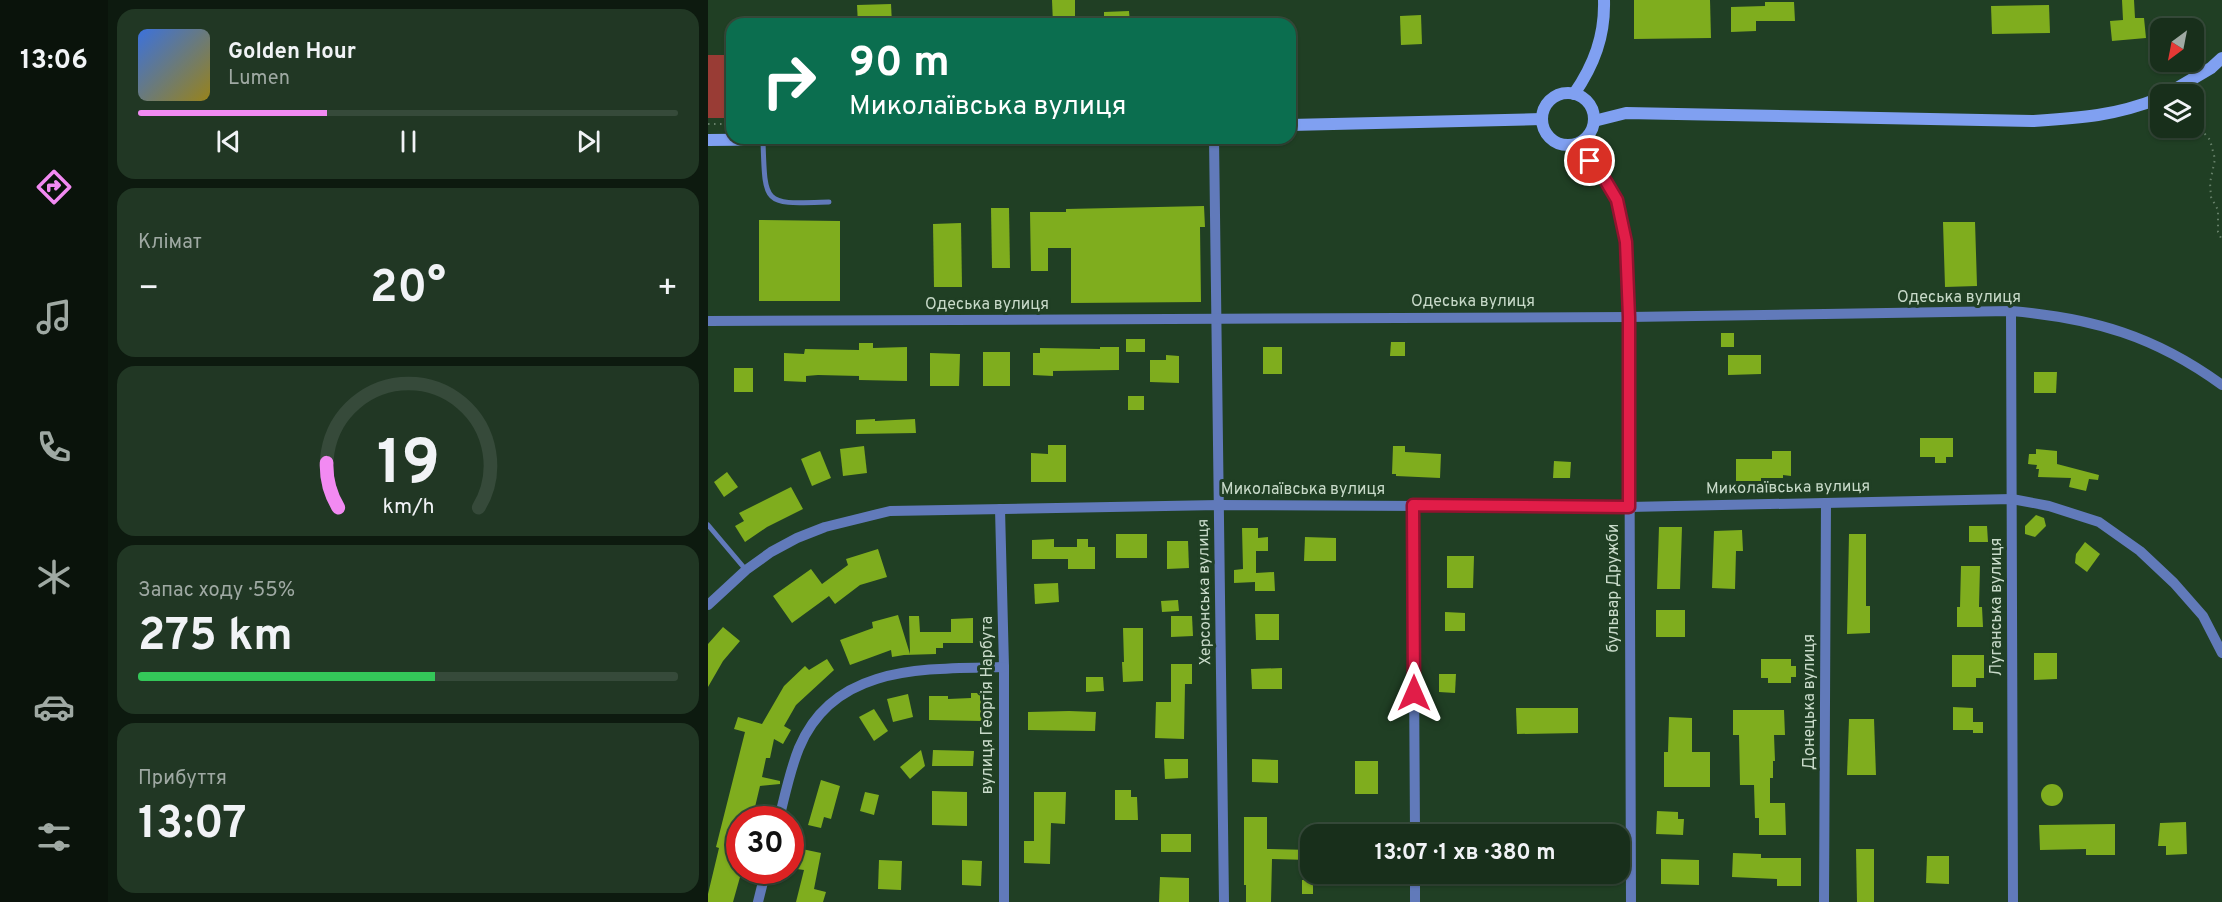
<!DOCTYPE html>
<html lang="uk">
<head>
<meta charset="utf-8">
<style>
  :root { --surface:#182f1b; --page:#213724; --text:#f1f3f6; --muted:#9fa9a3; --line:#364a3a; --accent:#f28af2 }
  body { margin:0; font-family:Overpass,sans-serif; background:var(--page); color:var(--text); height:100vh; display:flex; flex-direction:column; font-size:22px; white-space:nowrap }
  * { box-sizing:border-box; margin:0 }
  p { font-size:20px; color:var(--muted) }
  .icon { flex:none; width:33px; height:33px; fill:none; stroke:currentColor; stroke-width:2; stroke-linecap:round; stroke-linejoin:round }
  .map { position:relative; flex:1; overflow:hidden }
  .details { display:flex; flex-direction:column; gap:9px; padding:9px; background:#0d1a0f; width:600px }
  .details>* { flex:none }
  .hud { position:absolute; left:18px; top:18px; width:570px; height:126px; border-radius:18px; box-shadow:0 2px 4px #0004,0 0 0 2px var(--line); background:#0b6e4f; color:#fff; overflow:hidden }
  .needle { width:39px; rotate:212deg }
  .controls { position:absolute; left:1442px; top:18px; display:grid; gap:12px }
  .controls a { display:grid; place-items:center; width:54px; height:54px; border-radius:12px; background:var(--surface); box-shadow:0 2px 4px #0004,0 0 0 2px var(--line); font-size:30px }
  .speed { position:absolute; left:18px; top:806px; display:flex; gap:12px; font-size:30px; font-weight:700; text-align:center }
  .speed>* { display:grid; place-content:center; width:78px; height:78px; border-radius:50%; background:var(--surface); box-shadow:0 2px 4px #0004,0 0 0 2px var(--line); line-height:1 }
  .speed .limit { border:9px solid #d22; background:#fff; color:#111 }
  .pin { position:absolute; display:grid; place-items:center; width:51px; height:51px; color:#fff; margin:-26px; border:3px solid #fff; border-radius:50%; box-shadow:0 2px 6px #0007 }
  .me { position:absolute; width:66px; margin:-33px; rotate:0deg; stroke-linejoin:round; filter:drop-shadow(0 0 4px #0008) }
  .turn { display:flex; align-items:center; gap:21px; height:126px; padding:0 24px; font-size:27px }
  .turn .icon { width:78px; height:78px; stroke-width:2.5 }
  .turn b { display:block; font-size:42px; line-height:51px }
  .big { font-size:45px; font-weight:700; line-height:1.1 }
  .details .tile { flex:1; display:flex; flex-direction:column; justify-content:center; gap:9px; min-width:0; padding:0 21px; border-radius:18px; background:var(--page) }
  .details .dial { align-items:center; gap:0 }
  .dial svg { height:156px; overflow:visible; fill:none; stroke:var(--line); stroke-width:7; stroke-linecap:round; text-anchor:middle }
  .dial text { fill:var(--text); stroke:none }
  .song { display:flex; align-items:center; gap:18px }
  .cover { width:72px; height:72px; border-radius:9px; background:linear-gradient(135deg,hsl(220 70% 55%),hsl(50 70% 35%)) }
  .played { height:6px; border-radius:3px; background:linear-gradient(90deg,var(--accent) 35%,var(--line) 35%) }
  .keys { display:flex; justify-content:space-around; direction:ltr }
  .heat { display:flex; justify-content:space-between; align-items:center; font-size:33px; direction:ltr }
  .charge { height:9px; border-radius:4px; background:linear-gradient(90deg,#34c759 55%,var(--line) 0) }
  .trip { position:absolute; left:592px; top:824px; width:330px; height:60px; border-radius:18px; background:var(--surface); box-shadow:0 2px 4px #0004,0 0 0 2px var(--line); font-weight:700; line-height:60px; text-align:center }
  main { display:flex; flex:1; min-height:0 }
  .menu { display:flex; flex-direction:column; width:108px; justify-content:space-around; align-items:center; background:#0a130b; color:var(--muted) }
  .menu .icon { width:42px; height:42px }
  .menu .on { color:var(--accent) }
  .menu b { font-size:27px; color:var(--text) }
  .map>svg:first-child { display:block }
  .green { fill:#993c35 }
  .building { fill:#7fad1e }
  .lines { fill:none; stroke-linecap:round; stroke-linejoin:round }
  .path { stroke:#668069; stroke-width:2; stroke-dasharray:1.5 4.5; stroke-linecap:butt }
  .lane { stroke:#617aba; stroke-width:5 }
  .street { stroke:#617aba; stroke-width:10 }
  .secondary { stroke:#80a0f1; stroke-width:12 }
  .route-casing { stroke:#92132f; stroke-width:15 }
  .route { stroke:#e11d48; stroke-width:10 }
  .labels { text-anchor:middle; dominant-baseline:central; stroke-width:6; stroke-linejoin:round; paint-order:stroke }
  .street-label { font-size:16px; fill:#c8dac9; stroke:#203f24 }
</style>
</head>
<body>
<main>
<nav class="menu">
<b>13:06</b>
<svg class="icon on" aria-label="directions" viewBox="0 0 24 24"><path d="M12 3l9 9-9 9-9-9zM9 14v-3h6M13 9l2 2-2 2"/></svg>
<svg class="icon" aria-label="music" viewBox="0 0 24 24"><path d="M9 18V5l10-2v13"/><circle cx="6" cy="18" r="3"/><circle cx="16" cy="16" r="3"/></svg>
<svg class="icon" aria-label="phone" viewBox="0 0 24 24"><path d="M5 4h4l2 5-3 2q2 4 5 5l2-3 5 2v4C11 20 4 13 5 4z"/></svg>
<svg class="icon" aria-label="climate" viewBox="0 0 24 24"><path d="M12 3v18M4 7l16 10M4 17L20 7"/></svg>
<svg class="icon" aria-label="car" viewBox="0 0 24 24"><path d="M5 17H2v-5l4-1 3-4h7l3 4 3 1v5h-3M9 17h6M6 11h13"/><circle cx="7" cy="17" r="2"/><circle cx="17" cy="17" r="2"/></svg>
<svg class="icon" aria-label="filters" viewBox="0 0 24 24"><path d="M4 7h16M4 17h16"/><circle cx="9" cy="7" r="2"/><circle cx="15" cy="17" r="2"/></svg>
</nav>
<section class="details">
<div class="tile">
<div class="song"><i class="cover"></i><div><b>Golden Hour</b><p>Lumen</p></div></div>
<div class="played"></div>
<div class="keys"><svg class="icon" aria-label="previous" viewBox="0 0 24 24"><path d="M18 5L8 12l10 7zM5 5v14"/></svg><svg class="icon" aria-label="pause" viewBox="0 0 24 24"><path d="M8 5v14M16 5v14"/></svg><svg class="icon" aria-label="next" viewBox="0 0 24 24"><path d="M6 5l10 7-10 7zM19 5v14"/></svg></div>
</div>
<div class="tile"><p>Клімат</p>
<div class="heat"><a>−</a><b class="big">20°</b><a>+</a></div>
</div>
<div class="tile dial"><svg viewBox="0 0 100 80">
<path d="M14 69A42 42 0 1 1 86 69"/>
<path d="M14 69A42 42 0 0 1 8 46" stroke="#f28af2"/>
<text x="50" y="56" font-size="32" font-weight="700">19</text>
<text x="50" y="72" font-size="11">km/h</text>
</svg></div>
<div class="tile"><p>Запас ходу · 55%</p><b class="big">275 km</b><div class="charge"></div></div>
<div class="tile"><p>Прибуття</p><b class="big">13:07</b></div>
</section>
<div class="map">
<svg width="1514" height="902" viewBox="0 0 1514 902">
  <rect width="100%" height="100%" fill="#203f24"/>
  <!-- green -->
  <rect class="green" x="0" y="55" width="24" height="63"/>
  <!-- building -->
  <g class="building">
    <path d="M 344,0 L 367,0 L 367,24 L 345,24 Z"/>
    <path d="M 926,0 L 1002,0 L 1003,38 L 926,39 Z"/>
    <path d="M 1414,0 L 1426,0 L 1427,18 L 1436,18 L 1438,38 L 1404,41 L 1402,21 L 1415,20 Z"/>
    <path d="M 1057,2 L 1086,2 L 1087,21 L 1048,21 L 1048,31 L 1023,32 L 1023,7 L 1057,6 Z"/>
    <path d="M 183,4 L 184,24 L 150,24 L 149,5 Z"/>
    <path d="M 1341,5 L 1342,33 L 1284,34 L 1283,6 Z"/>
    <path d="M 421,11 L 422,24 L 396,24 L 396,12 Z"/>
    <path d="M 713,15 L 714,44 L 693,45 L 692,16 Z"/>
    <path d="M 496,206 L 497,227 L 492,227 L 493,302 L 363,303 L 363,248 L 340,248 L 340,271 L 323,271 L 322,212 L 358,212 L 358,209 Z"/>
    <path d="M 283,208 L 301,208 L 302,268 L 284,268 Z"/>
    <path d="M 51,220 L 132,221 L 132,301 L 51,301 Z"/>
    <path d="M 1235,222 L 1267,222 L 1269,286 L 1237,287 Z"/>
    <path d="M 253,223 L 254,287 L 226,287 L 225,224 Z"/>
    <rect x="1013" y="333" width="13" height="14"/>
    <rect x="418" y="339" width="19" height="13"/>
    <path d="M 683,342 L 697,342 L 697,356 L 682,356 Z"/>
    <path d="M 151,343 L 165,343 L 165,348 L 199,347 L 199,381 L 151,380 L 151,376 L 110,375 L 98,376 L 98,382 L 76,381 L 76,353 L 96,354 L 97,349 L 151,350 Z"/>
    <path d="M 392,347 L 411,347 L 411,370 L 345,371 L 345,376 L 325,375 L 325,353 L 332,353 L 332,348 L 392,349 Z"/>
    <rect x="555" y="347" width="19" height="27"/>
    <rect x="275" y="352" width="27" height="34"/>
    <path d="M 222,353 L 252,354 L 251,386 L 222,386 Z"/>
    <path d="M 458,355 L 471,356 L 471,383 L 442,382 L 442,360 L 458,360 Z"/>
    <path d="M 1020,355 L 1053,355 L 1053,374 L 1020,375 Z"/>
    <rect x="26" y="368" width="19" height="24"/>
    <path d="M 1326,372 L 1349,372 L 1348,393 L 1326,393 Z"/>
    <rect x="420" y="396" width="16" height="14"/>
    <path d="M 167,419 L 167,421 L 207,419 L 208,433 L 148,434 L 148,420 Z"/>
    <path d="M 1212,438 L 1245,438 L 1245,457 L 1238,457 L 1238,463 L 1227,463 L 1227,457 L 1212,457 Z"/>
    <path d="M 340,445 L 358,445 L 358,482 L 323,482 L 323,453 L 340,454 Z"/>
    <path d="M 156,446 L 159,473 L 135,476 L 132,449 Z"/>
    <path d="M 685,446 L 697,446 L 697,452 L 733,454 L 732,478 L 688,476 L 688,474 L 684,474 Z"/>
    <path d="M 1328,449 L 1349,451 L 1349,464 L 1391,475 L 1390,480 L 1381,479 L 1378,491 L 1361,487 L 1363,478 L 1330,477 L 1331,469 L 1328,469 L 1329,465 L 1320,464 L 1321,454 L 1328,454 Z"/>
    <path d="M 112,451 L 123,478 L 104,486 L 93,459 Z"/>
    <path d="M 1064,451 L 1083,451 L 1083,476 L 1075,475 L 1075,478 L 1053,478 L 1053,481 L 1028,481 L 1028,459 L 1064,459 Z"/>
    <path d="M 846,461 L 863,462 L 862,478 L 845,478 Z"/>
    <path d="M 19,472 L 30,487 L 16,497 L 6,482 Z"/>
    <path d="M 83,487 L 95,509 L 59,527 L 37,542 L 27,526 L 36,521 L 31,513 Z"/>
    <path d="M 1328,515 L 1336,518 L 1338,526 L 1327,537 L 1317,534 L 1317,526 Z"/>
    <path d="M 1261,526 L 1279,526 L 1280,542 L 1261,542 Z"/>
    <path d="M 951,527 L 974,527 L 972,589 L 949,589 Z"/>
    <path d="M 534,528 L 550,528 L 550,538 L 560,537 L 560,551 L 548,551 L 548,573 L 566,572 L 567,591 L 547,591 L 547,582 L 526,583 L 526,570 L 535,569 Z"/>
    <path d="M 1034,530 L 1035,551 L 1028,551 L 1027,589 L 1004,588 L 1006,531 Z"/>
    <rect x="408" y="534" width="31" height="24"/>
    <path d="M 1141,534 L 1158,534 L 1158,606 L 1162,606 L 1162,633 L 1139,634 Z"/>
    <path d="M 597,537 L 628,538 L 628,561 L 596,561 Z"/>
    <path d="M 346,539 L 346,547 L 369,547 L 369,539 L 380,539 L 380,547 L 387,547 L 387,569 L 360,569 L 360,559 L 324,559 L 324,540 Z"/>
    <path d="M 459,541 L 480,541 L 481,568 L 459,569 Z"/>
    <path d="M 1377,542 L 1392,554 L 1379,572 L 1367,563 L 1368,554 Z"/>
    <path d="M 170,549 L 179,577 L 152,585 L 127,604 L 121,596 L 84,623 L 65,596 L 103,569 L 114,584 L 140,565 L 138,559 Z"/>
    <path d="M 739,556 L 766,556 L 765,588 L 739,588 Z"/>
    <path d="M 1253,566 L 1272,566 L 1271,607 L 1274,607 L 1275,627 L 1249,627 L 1249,607 L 1252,607 Z"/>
    <path d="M 350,583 L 351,602 L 327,604 L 326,584 Z"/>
    <path d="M 470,600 L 471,611 L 454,612 L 453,601 Z"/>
    <rect x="948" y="610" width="29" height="27"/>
    <path d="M 737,612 L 757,613 L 757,631 L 737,631 Z"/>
    <path d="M 547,614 L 571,614 L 571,640 L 548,640 Z"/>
    <path d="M 190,615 L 202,654 L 201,616 L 211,616 L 212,632 L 243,632 L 243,619 L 265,618 L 265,643 L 235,643 L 235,648 L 228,648 L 228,654 L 196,655 L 184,657 L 183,650 L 142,665 L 132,640 L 165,628 L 164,622 Z"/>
    <path d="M 463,616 L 484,616 L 485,636 L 463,637 Z"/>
    <path d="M 15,627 L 32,641 L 15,661 L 0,687 L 0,644 Z"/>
    <path d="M 415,628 L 435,628 L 435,681 L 415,682 L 414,662 L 416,662 Z"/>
    <path d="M 1326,653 L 1349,653 L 1349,679 L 1326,680 Z"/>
    <path d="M 1244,655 L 1276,655 L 1276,678 L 1268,678 L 1268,687 L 1244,687 Z"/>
    <path d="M 119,659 L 126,670 L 88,705 L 76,726 L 83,730 L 75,744 L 66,739 L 62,758 L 58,758 L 54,777 L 72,781 L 72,784 L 52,786 L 47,807 L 65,811 L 65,814 L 45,816 L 44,819 L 32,819 L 32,870 L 34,870 L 25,902 L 0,902 L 0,894 L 11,848 L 8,847 L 37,732 L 26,729 L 30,717 L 54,724 L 76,686 L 97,666 L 101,670 Z"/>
    <path d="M 1053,659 L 1083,659 L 1083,666 L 1088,666 L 1088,677 L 1083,677 L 1083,683 L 1060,683 L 1060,678 L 1053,678 Z"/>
    <path d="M 463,664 L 484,664 L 484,684 L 477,684 L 476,739 L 447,738 L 448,702 L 463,702 Z"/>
    <path d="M 574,668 L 574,689 L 544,689 L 543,669 Z"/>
    <path d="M 731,674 L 748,674 L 747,693 L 731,692 Z"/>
    <path d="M 378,677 L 395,677 L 396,691 L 378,692 Z"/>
    <path d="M 263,693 L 274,693 L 274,721 L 221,720 L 221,696 L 240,696 L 240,699 L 263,698 Z"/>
    <path d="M 200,694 L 205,717 L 185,722 L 179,699 Z"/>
    <path d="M 1245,707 L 1265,708 L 1265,730 L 1245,730 Z"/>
    <path d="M 808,708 L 870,708 L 870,733 L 809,734 Z"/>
    <path d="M 166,709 L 180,731 L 166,741 L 151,717 Z"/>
    <path d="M 1025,710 L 1076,710 L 1077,735 L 1066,735 L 1067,761 L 1065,761 L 1065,778 L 1062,778 L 1062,803 L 1077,803 L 1078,835 L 1051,835 L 1051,818 L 1047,818 L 1046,785 L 1032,785 L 1031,735 L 1025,735 Z"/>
    <path d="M 361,711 L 388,712 L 387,731 L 320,730 L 320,712 Z"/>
    <path d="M 961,717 L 984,718 L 984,752 L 1002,752 L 1002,787 L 956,787 L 956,752 L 960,752 Z"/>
    <path d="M 1141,719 L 1166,719 L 1168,775 L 1139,775 Z"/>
    <rect x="1265" y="722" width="10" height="11"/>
    <path d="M 213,750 L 217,766 L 202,779 L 192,767 Z"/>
    <path d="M 225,750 L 266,751 L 265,766 L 224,766 Z"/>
    <path d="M 456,759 L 480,759 L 480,778 L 457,779 Z"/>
    <path d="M 544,759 L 570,760 L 570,783 L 544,782 Z"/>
    <rect x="647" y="761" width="23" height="33"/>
    <path d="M 113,780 L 132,786 L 123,819 L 116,817 L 113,828 L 100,825 Z"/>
    <circle cx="1344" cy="795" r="11"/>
    <path d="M 407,790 L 423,790 L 423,797 L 429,797 L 430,820 L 407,820 Z"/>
    <path d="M 224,791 L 259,792 L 259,826 L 224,825 Z"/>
    <path d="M 157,792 L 171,795 L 166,815 L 152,811 Z"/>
    <path d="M 326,792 L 358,792 L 357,824 L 343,823 L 342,864 L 316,863 L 316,841 L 326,841 Z"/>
    <path d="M 949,811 L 970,812 L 970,819 L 976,819 L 975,835 L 948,834 Z"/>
    <path d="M 536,817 L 559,817 L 559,849 L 602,850 L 602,860 L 564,859 L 563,902 L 538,902 L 538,885 L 536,885 Z"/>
    <path d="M 1478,822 L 1479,854 L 1458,855 L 1458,846 L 1450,846 L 1452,823 Z"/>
    <path d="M 1407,824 L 1407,855 L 1378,855 L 1378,849 L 1332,850 L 1331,825 Z"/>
    <rect x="453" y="834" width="30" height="18"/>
    <path d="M 94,849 L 113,853 L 106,889 L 118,892 L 115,902 L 88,902 L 96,870 L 89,869 Z"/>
    <path d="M 1148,849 L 1166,849 L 1166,902 L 1149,902 Z"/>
    <path d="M 1025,853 L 1053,854 L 1053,858 L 1093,858 L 1093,886 L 1069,886 L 1069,879 L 1024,877 Z"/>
    <path d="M 1219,856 L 1241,856 L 1241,884 L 1218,883 Z"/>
    <path d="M 953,859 L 991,860 L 991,885 L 953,884 Z"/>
    <path d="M 171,860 L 194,861 L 193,890 L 170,889 Z"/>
    <path d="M 254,860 L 274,861 L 273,886 L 254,885 Z"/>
    <path d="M 452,877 L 481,878 L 481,902 L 451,902 Z"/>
    <path d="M 605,879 L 605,894 L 594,894 L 594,880 Z"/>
  </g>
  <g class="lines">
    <!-- path -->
    <g class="path">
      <path d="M 1485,120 L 1502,140 L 1507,159 L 1502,183 L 1503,197 L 1510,210 L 1510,232 L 1514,240"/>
      <path d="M 0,124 L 24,124"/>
    </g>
    <!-- lane -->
    <g class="lane">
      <path d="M 55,141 C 57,207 56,204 121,202"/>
      <path d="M 0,525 L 38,570"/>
    </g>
    <!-- street -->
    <g class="street">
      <path d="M 506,138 L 516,902"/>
      <path d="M 869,143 C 883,161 901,179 909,201 C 923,237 919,279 921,317 L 923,902"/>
      <path d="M 1303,311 L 1305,902"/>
      <path d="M 0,321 L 921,317 L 1303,311 C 1385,318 1447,336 1514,385"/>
      <path d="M 705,505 L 707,834"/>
      <path d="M 292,509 L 296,667 L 296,902"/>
      <path d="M 0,605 L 38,570 L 63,552 L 89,538 L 117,527 L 182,511 L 511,505 L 921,507 L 1304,499 L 1341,506 L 1391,522 L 1432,551 L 1466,583 L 1495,616 L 1514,653"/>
      <path d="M 71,819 C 77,795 82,770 91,748 C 126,663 219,669 296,667"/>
      <path d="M 707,873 L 707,902"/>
      <path d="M 50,902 L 58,870"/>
      <path d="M 1116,902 L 1118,503"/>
    </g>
    <!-- secondary -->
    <g class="secondary">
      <circle cx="860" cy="119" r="26"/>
      <path d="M 866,94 C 886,65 897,36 896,0"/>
      <path d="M 1459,94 L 1503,68 L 1514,58"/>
      <path d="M 886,121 L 918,113 L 1324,121 C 1372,118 1407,116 1452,98"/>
      <path d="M 582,125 L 834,119"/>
      <path d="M 0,140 L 213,138"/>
    </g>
  </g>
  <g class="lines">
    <!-- route casing -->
    <g class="route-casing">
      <path id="route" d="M 706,693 L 705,505 L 921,507 L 921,317 L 918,242 L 909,200 L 896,178 L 882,161"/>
    </g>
    <!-- route -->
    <use href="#route" class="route"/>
  </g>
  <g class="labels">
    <!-- street labels -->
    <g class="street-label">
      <text x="1251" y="298">Одеська вулиця</text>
      <text x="765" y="302">Одеська вулиця</text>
      <text x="279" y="305">Одеська вулиця</text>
      <text transform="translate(1080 488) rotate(-1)">Миколаївська вулиця</text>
      <text x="595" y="490">Миколаївська вулиця</text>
      <text transform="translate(906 588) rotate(-90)">бульвар Дружби</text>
      <text transform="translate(497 592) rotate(-91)">Херсонська вулиця</text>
      <text transform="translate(1289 607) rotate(-90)">Луганська вулиця</text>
      <text transform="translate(1102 702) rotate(-90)">Донецька вулиця</text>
      <text transform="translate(280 705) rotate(-90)">вулиця Георгія Нарбута</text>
    </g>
  </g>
</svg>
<div class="controls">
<a><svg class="needle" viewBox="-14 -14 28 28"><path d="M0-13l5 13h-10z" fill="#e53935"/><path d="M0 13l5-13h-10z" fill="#9fa9a3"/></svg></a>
<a><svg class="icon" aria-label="layers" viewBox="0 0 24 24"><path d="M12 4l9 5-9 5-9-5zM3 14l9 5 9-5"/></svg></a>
</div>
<div class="speed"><div class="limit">30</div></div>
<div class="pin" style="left:882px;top:161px;background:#d93025"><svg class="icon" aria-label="arrive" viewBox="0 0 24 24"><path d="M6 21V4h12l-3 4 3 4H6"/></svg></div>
<svg class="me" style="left:706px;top:693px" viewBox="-20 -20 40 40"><path d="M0-17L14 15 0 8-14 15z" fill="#e11d48" stroke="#fff" stroke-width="4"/></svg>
<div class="trip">13:07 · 1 хв · 380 m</div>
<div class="hud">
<div class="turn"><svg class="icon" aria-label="right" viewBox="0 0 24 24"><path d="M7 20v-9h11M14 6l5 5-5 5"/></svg><div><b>90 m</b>Миколаївська вулиця</div></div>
</div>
</div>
</main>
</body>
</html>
